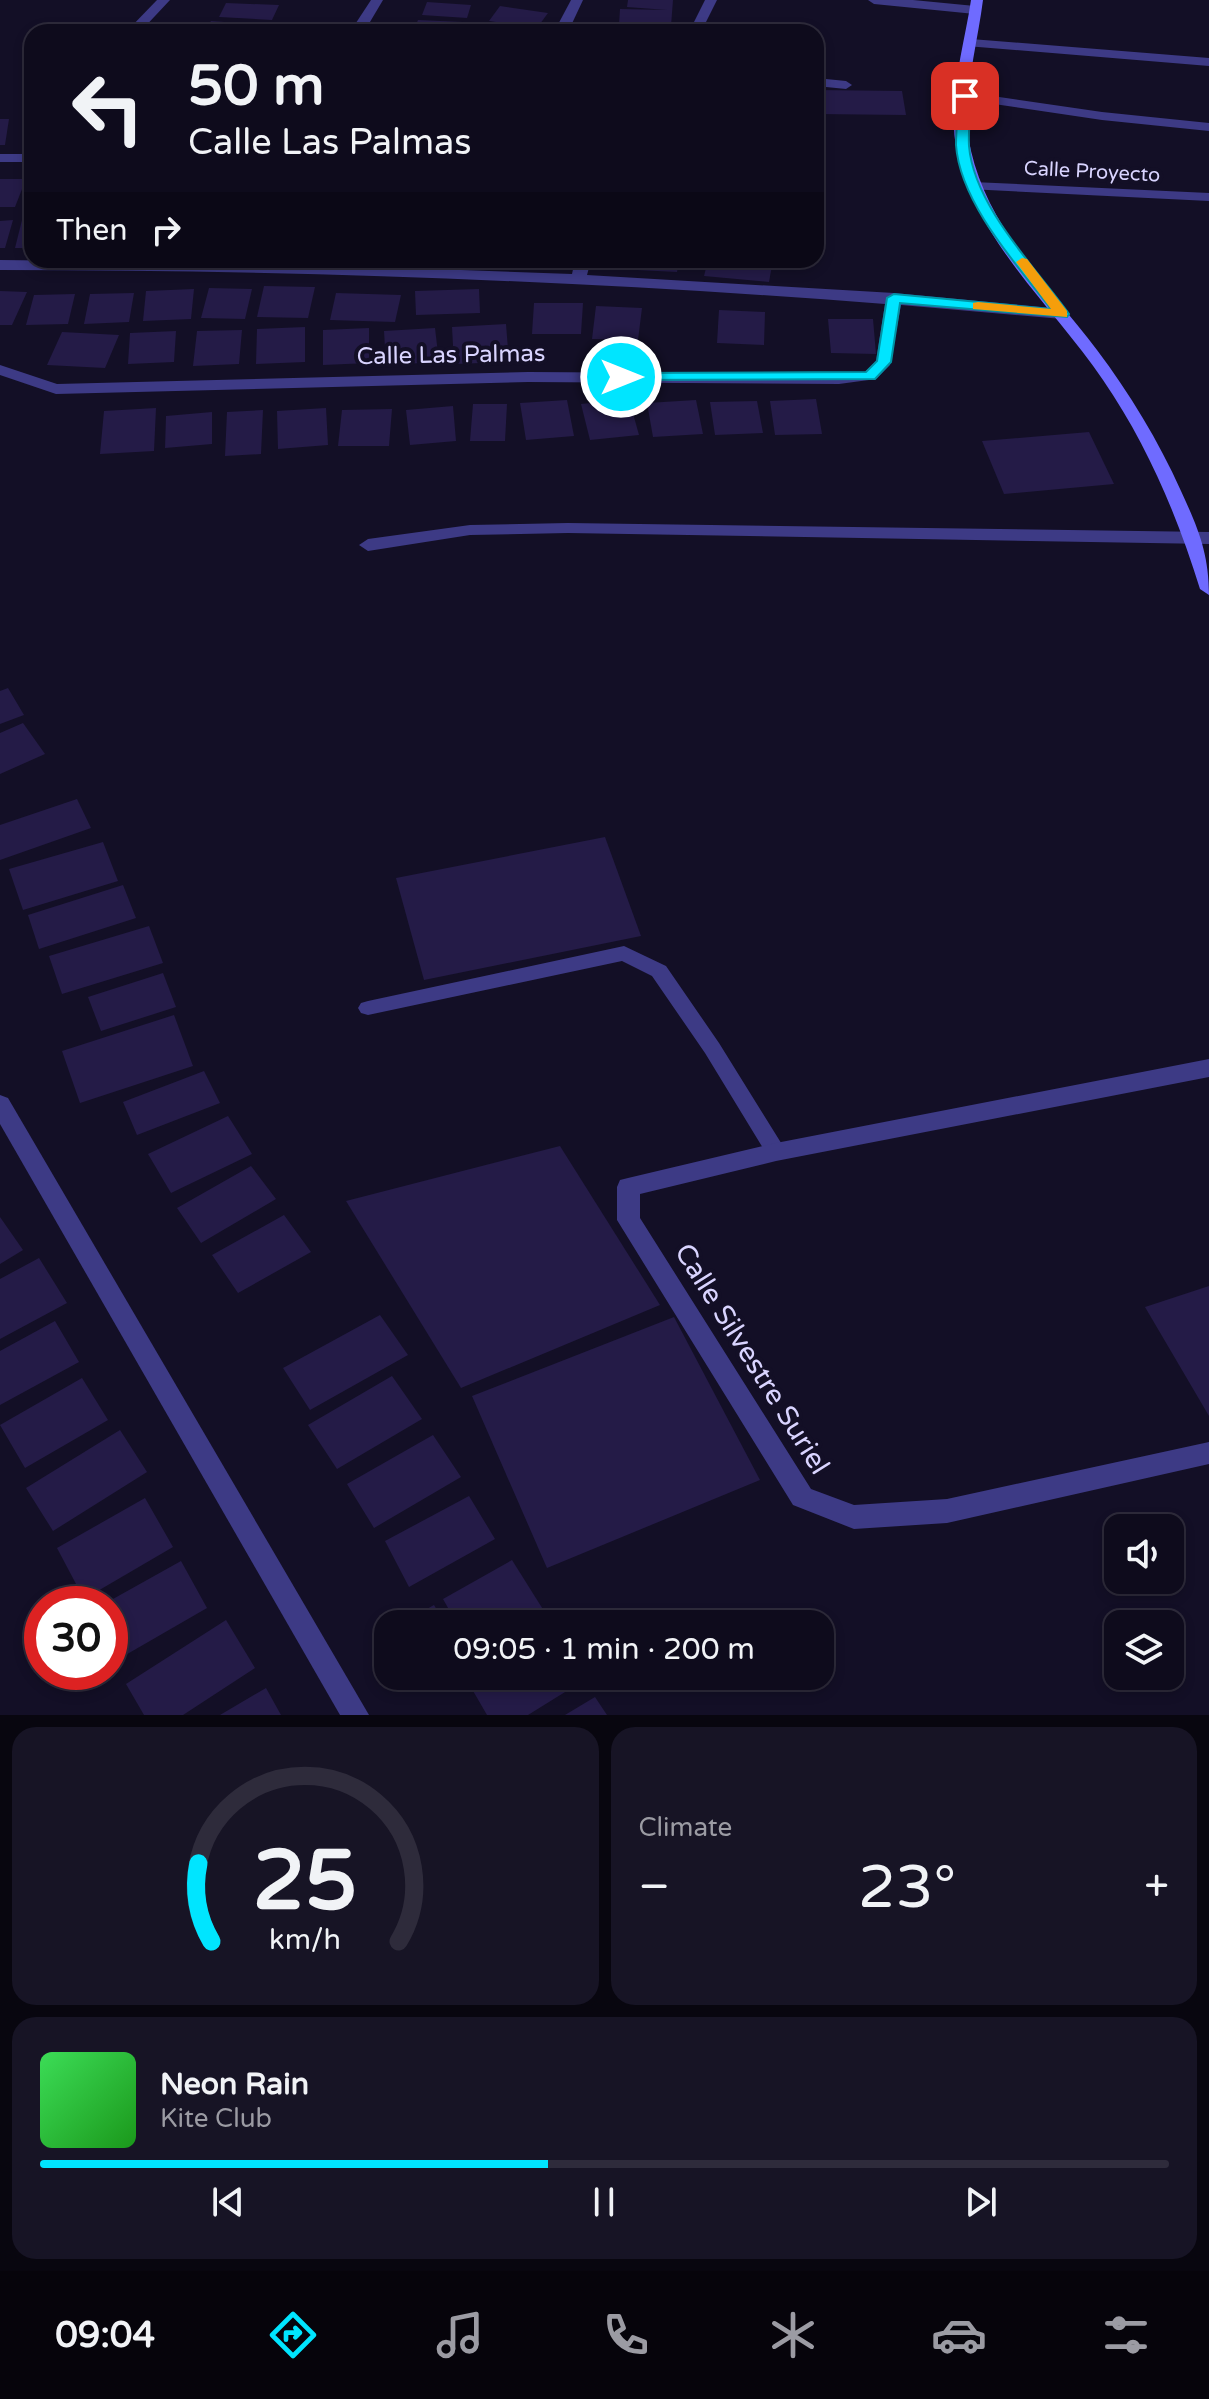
<!DOCTYPE html>
<html lang="en">
<head>
<meta charset="utf-8">
<style>
  :root { --surface:#0e0b1c; --page:#171425; --text:#f1f3f6; --muted:#9b9ba3; --line:#2e2b3b; --accent:#00e5ff }
  body { margin:0; font-family:"Varela Round",sans-serif; background:var(--page); color:var(--text); height:100vh; display:flex; flex-direction:column; font-size:30px; white-space:nowrap }
  * { box-sizing:border-box; margin:0 }
  p { font-size:26px; color:var(--muted) }
  .icon { flex:none; width:44px; height:44px; fill:none; stroke:currentColor; stroke-width:2; stroke-linecap:round; stroke-linejoin:round }
  .map { position:relative; height:1715px; overflow:hidden }
  .details { display:flex; flex-direction:column; gap:12px; padding:12px; background:#08060f; flex:1 }
  .details>* { flex:none }
  .banner { position:absolute; left:24px; top:24px; width:800px; height:244px; border-radius:24px; box-shadow:0 4px 12px #0003,0 0 0 2px var(--line); background:#0e0b1c; color:var(--text); overflow:hidden }
  .buttons { position:absolute; left:1104px; top:1514px; display:grid; gap:16px }
  .buttons a { display:grid; place-items:center; width:80px; height:80px; border-radius:16px; background:var(--surface); box-shadow:0 4px 12px #0003,0 0 0 2px var(--line); font-size:40px }
  .speed { position:absolute; left:24px; top:1586px; display:flex; gap:16px; font-size:40px; font-weight:700; text-align:center }
  .speed>* { display:grid; place-content:center; width:104px; height:104px; border-radius:50%; background:var(--surface); box-shadow:0 4px 12px #0003,0 0 0 2px var(--line); line-height:1 }
  .speed .limit { border:12px solid #d22; background:#fff; color:#111 }
  .pin { position:absolute; display:grid; place-items:center; width:68px; height:68px; color:#fff; margin:-34px; border-radius:16px; box-shadow:0 4px 12px #0006 }
  .me { position:absolute; width:88px; margin:-44px; rotate:90deg; stroke-linejoin:round; filter:drop-shadow(0 0 6px #0008) }
  .turn { display:flex; align-items:center; gap:28px; height:168px; padding:0 32px; font-size:36px }
  .turn .icon { width:104px; height:104px; stroke-width:2.5 }
  .turn b { display:block; font-size:56px; line-height:68px }
  .then { display:flex; align-items:center; height:76px; padding:0 32px; background:#0003; gap:16px; font-size:30px }
  .big { font-size:60px; font-weight:600; line-height:1.1 }
  .details .card { flex:1; display:flex; flex-direction:column; justify-content:center; gap:12px; min-width:0; padding:0 28px; border-radius:24px; background:var(--page) }
  .details .dial { align-items:center; gap:0 }
  .dial svg { height:208px; overflow:visible; fill:none; stroke:var(--line); stroke-width:7; stroke-linecap:round; text-anchor:middle }
  .dial text { fill:var(--text); stroke:none }
  .song { display:flex; align-items:center; gap:24px }
  .cover { width:96px; height:96px; border-radius:12px; background:linear-gradient(135deg,hsl(130 70% 55%),hsl(120 70% 35%)) }
  .played { height:8px; border-radius:4px; background:linear-gradient(90deg,var(--accent) 45%,var(--line) 45%) }
  .keys { display:flex; justify-content:space-around; direction:ltr }
  .heat { display:flex; justify-content:space-between; align-items:center; font-size:44px; direction:ltr }
  .details .tiles { flex:1; display:grid; gap:12px; grid-template-columns:1fr 1fr }
  .card:last-child { grid-column:span 2 }
  .trip { position:absolute; left:374px; top:1610px; width:460px; height:80px; border-radius:24px; background:var(--surface); box-shadow:0 4px 12px #0003,0 0 0 2px var(--line); font-weight:600; line-height:80px; text-align:center }
  .tab-bar { display:flex; height:128px; justify-content:space-around; align-items:center; background:#06040b; color:var(--muted) }
  .tab-bar .icon { width:56px; height:56px }
  .tab-bar .active { color:var(--accent) }
  .tab-bar b { font-size:36px; color:var(--text) }
  .map>svg:first-child { display:block }
  .building { fill:#241b47 }
  .lines { fill:none; stroke-linecap:round; stroke-linejoin:round }
  .service { fill:#3d3a85; fill-rule:evenodd }
  .minor { fill:#3d3a85; fill-rule:evenodd }
  .secondary { fill:#6f6bff; fill-rule:evenodd }
  .route { fill:#00e5ff; stroke:#0095a6; stroke-width:2 }
  .slow { fill:#f59e0b }
  .labels { text-anchor:middle; dominant-baseline:central; stroke-width:8; stroke-linejoin:round; paint-order:stroke }
  .far-street-label { font-size:20px; fill:#d9d4ff; stroke:#130f26 }
  .street-label { font-size:24px; fill:#d9d4ff; stroke:#130f26 }
  .near-street-label { font-size:28px; fill:#d9d4ff; stroke:#130f26 }
</style>
</head>
<body>
<div class="map">
<svg width="1209" height="1715" viewBox="0 0 1209 1715">
  <rect width="100%" height="100%" fill="#130f26"/>
  <!-- building -->
  <g class="building">
    <path d="M 628,0 L 673,0 L 671,26 L 619,25 L 620,9 L 667,10 L 627,7 Z"/>
    <path d="M 427,2 L 471,5 L 467,18 L 422,15 Z"/>
    <path d="M 226,3 L 279,5 L 272,20 L 219,17 Z"/>
    <path d="M 500,6 L 548,13 L 537,28 L 489,21 Z"/>
    <path d="M 418,20 L 463,22 L 460,32 L 413,32 Z"/>
    <path d="M 211,21 L 253,24 L 249,32 L 204,32 Z"/>
    <path d="M 816,90 L 902,91 L 906,115 L 816,114 Z"/>
    <path d="M 0,119 L 9,119 L 5,145 L 0,145 Z"/>
    <path d="M 25,119 L 32,119 L 32,146 L 24,147 Z"/>
    <path d="M 0,179 L 26,179 L 15,207 L 0,207 Z"/>
    <path d="M 32,219 L 32,248 L 15,248 L 22,220 Z"/>
    <path d="M 13,220 L 5,248 L 0,248 L 0,221 Z"/>
    <path d="M 619,260 L 679,260 L 677,272 L 617,269 Z"/>
    <path d="M 708,260 L 773,260 L 769,282 L 704,276 Z"/>
    <path d="M 264,286 L 315,287 L 308,318 L 257,317 Z"/>
    <path d="M 209,288 L 252,289 L 245,319 L 201,318 Z"/>
    <path d="M 194,289 L 191,319 L 143,321 L 146,291 Z"/>
    <path d="M 479,289 L 480,313 L 416,315 L 415,291 Z"/>
    <path d="M 0,291 L 27,292 L 12,325 L 0,325 Z"/>
    <path d="M 134,293 L 129,322 L 84,324 L 90,294 Z"/>
    <path d="M 336,293 L 401,295 L 395,322 L 330,320 Z"/>
    <path d="M 75,294 L 68,324 L 26,325 L 34,295 Z"/>
    <path d="M 534,303 L 583,303 L 581,334 L 532,334 Z"/>
    <path d="M 596,306 L 642,308 L 638,340 L 592,339 Z"/>
    <path d="M 719,310 L 765,312 L 764,345 L 717,343 Z"/>
    <path d="M 828,319 L 873,319 L 876,354 L 831,353 Z"/>
    <path d="M 506,324 L 509,362 L 454,364 L 452,327 Z"/>
    <path d="M 305,327 L 305,362 L 256,364 L 257,329 Z"/>
    <path d="M 369,328 L 369,363 L 323,365 L 323,330 Z"/>
    <path d="M 435,328 L 439,362 L 386,365 L 384,331 Z"/>
    <path d="M 242,330 L 239,364 L 193,366 L 197,331 Z"/>
    <path d="M 176,331 L 174,362 L 128,364 L 130,333 Z"/>
    <path d="M 62,332 L 119,335 L 105,368 L 47,365 Z"/>
    <path d="M 629,399 L 639,435 L 590,440 L 581,404 Z"/>
    <path d="M 816,399 L 822,434 L 775,435 L 770,401 Z"/>
    <path d="M 567,400 L 574,436 L 526,440 L 520,403 Z"/>
    <path d="M 696,400 L 703,434 L 653,437 L 647,403 Z"/>
    <path d="M 757,401 L 763,433 L 715,435 L 710,402 Z"/>
    <path d="M 473,404 L 507,404 L 505,441 L 470,441 Z"/>
    <path d="M 453,406 L 456,441 L 410,445 L 406,410 Z"/>
    <path d="M 156,408 L 154,451 L 100,454 L 104,411 Z"/>
    <path d="M 326,408 L 328,445 L 278,449 L 277,411 Z"/>
    <path d="M 392,409 L 389,446 L 338,446 L 342,410 Z"/>
    <path d="M 263,410 L 261,454 L 225,456 L 227,412 Z"/>
    <path d="M 212,412 L 212,444 L 165,448 L 166,416 Z"/>
    <path d="M 1089,432 L 1114,484 L 1004,494 L 982,441 Z"/>
    <path d="M 8,688 L 24,715 L 0,724 L 0,691 Z"/>
    <path d="M 23,723 L 45,754 L 0,774 L 0,733 Z"/>
    <path d="M 77,799 L 91,828 L 0,860 L 0,825 Z"/>
    <path d="M 605,837 L 641,936 L 424,980 L 396,878 Z"/>
    <path d="M 103,842 L 118,881 L 23,910 L 9,869 Z"/>
    <path d="M 123,885 L 136,918 L 39,949 L 28,915 Z"/>
    <path d="M 149,926 L 163,963 L 62,994 L 49,956 Z"/>
    <path d="M 163,973 L 176,1007 L 101,1031 L 88,997 Z"/>
    <path d="M 174,1015 L 193,1066 L 80,1103 L 62,1051 Z"/>
    <path d="M 204,1071 L 220,1103 L 137,1135 L 123,1102 Z"/>
    <path d="M 228,1116 L 252,1154 L 171,1193 L 148,1154 Z"/>
    <path d="M 560,1146 L 660,1305 L 461,1388 L 346,1201 Z"/>
    <path d="M 251,1166 L 276,1199 L 201,1243 L 177,1208 Z"/>
    <path d="M 284,1215 L 311,1252 L 238,1293 L 212,1255 Z"/>
    <path d="M 0,1217 L 23,1250 L 0,1264 Z"/>
    <path d="M 39,1258 L 67,1303 L 0,1339 L 0,1279 Z"/>
    <path d="M 1209,1286 L 1209,1416 L 1145,1307 Z"/>
    <path d="M 380,1315 L 408,1355 L 310,1410 L 283,1368 Z"/>
    <path d="M 674,1317 L 760,1480 L 547,1568 L 472,1396 Z"/>
    <path d="M 55,1321 L 79,1362 L 0,1405 L 0,1351 Z"/>
    <path d="M 392,1376 L 422,1419 L 337,1469 L 308,1425 Z"/>
    <path d="M 82,1378 L 108,1420 L 25,1468 L 0,1425 Z"/>
    <path d="M 120,1430 L 147,1472 L 53,1531 L 26,1488 Z"/>
    <path d="M 433,1435 L 461,1477 L 374,1528 L 347,1484 Z"/>
    <path d="M 469,1496 L 495,1539 L 409,1587 L 385,1541 Z"/>
    <path d="M 145,1498 L 173,1547 L 84,1599 L 57,1548 Z"/>
    <path d="M 512,1560 L 544,1611 L 521,1624 L 457,1624 L 443,1599 Z"/>
    <path d="M 181,1561 L 207,1608 L 110,1664 L 110,1604 L 104,1604 Z"/>
    <path d="M 434,1605 L 445,1624 L 400,1624 Z"/>
    <path d="M 226,1620 L 255,1668 L 183,1715 L 144,1715 L 126,1684 Z"/>
    <path d="M 585,1676 L 586,1679 L 528,1715 L 487,1715 L 465,1677 Z"/>
    <path d="M 266,1688 L 281,1715 L 220,1715 Z"/>
    <path d="M 595,1697 L 607,1715 L 565,1715 Z"/>
  </g>
  <g class="lines">
    <!-- service -->
    <g class="service">
      <path d="M 705,0 L 717,0 L 701,32 L 689,32 Z"/>
      <path d="M 816,78 L 846,81 L 852,85 L 846,89 L 816,86 Z"/>
      <path d="M 624,946 L 666,966 L 719,1043 L 783,1146 L 786,1152 L 783,1158 L 776,1160 L 769,1158 L 705,1053 L 652,976 L 622,961 L 368,1015 L 361,1013 L 358,1008 L 361,1003 L 368,1001 Z"/>
    </g>
    <!-- minor -->
    <g class="minor">
      <path d="M 157,0 L 170,0 L 140,32 L 126,32 Z"/>
      <path d="M 371,0 L 383,0 L 364,32 L 350,32 Z"/>
      <path d="M 571,0 L 583,0 L 568,32 L 554,32 Z"/>
      <path d="M 868,0 L 913,0 L 975,6 L 981,10 L 975,14 L 874,4 Z"/>
      <path d="M 971,39 L 1209,58 L 1209,66 L 966,46 L 964,43 Z"/>
      <path d="M 965,92 L 1102,112 L 1209,123 L 1209,131 L 1102,120 L 960,99 L 960,93 Z"/>
      <rect x="0" y="154" width="32" height="8"/>
      <path d="M 973,182 L 1209,193 L 1209,201 L 968,189 L 968,183 Z"/>
      <path d="M 0,260 L 266,263 L 572,274 L 575,260 L 591,260 L 587,275 L 894,293 L 1062,309 L 1070,314 L 1062,319 L 901,305 L 890,365 L 876,379 L 839,384 L 528,382 L 56,394 L 0,375 L 0,365 L 57,384 L 528,372 L 839,374 L 865,372 L 876,361 L 885,304 C 590,281 296,270 0,270 Z"/>
      <path d="M 568,523 L 1209,532 L 1209,544 L 568,533 L 470,535 L 368,551 L 359,545 L 368,539 L 470,525 Z"/>
      <path d="M 1209,1059 L 1209,1077 L 776,1161 L 640,1194 L 640,1218 L 811,1489 L 854,1505 L 947,1499 L 1209,1442 L 1209,1464 L 947,1523 L 854,1529 L 793,1505 L 617,1220 L 617,1187 L 620,1180 L 628,1178 L 776,1143 Z"/>
      <path d="M 0,1095 L 8,1098 L 369,1715 L 340,1715 L 0,1124 Z"/>
    </g>
    <!-- secondary -->
    <path class="secondary" d="M 971,0 L 983,0 C 977,48 960,103 971,151 C 989,229 1050,288 1097,350 C 1130,394 1158,440 1181,491 C 1198,528 1209,553 1209,595 L 1200,589 C 1177,515 1147,444 1103,380 C 1053,306 977,242 957,151 C 946,103 964,48 971,0 Z"/>
  </g>
  <!-- route -->
  <path class="route" d="M 965,92 L 971,96 C 971,112 968,130 969,146 C 974,206 1035,267 1069,314 L 1067,317 L 900,303 L 891,362 L 875,379 L 616,380 L 614,377 L 621,373 L 866,372 L 877,361 L 887,298 L 894,294 L 1051,309 C 1017,265 960,203 956,145 C 956,129 958,112 959,96 Z"/>
  <!-- slow -->
  <path class="slow" d="M 1022,258 L 1027,259 L 1067,311 L 1067,317 L 973,309 L 973,303 L 978,302 L 1051,309 L 1016,262 Z"/>
  <g class="labels">
    <!-- far-street labels -->
    <g class="far-street-label">
      <text transform="translate(1092 172) rotate(3)">Calle Proyecto</text>
    </g>
    <!-- street labels -->
    <g class="street-label">
      <text transform="translate(451 355) rotate(-1)">Calle Las Palmas</text>
    </g>
    <!-- near-street labels -->
    <g class="near-street-label">
      <text transform="translate(752 1359) rotate(58)">Calle Silvestre Suriel</text>
    </g>
  </g>
</svg>
<div class="buttons">
<a><svg class="icon" aria-label="sound" viewBox="0 0 24 24"><path d="M4 9h4l5-4v14l-5-4H4zM17 9q2 3 0 6"/></svg></a>
<a><svg class="icon" aria-label="layers" viewBox="0 0 24 24"><path d="M12 4l9 5-9 5-9-5zM3 14l9 5 9-5"/></svg></a>
</div>
<div class="speed"><div class="limit">30</div></div>
<div class="pin" style="left:965px;top:96px;background:#d93025"><svg class="icon" aria-label="arrive" viewBox="0 0 24 24"><path d="M6 21V4h12l-3 4 3 4H6"/></svg></div>
<svg class="me" style="left:621px;top:377px" viewBox="-20 -20 40 40"><circle r="17" fill="#00e5ff" stroke="#fff" stroke-width="3"/><path d="M0-11L8 9 0 5-8 9z" fill="#fff"/></svg>
<div class="trip">09:05 · 1 min · 200 m</div>
<div class="banner">
<div class="turn"><svg class="icon" aria-label="left" viewBox="0 0 24 24"><path d="M17 20v-9H6M10 6l-5 5 5 5"/></svg><div><b>50 m</b>Calle Las Palmas</div></div>
<div class="then">Then<svg class="icon" aria-label="right" viewBox="0 0 24 24"><path d="M7 20v-9h11M14 6l5 5-5 5"/></svg></div>
</div>
</div>
<section class="details">
<div class="tiles">
<div class="card dial"><svg viewBox="0 0 100 80">
<path d="M14 69A42 42 0 1 1 86 69"/>
<path d="M14 69A42 42 0 0 1 9 39" stroke="#00e5ff"/>
<text x="50" y="56" font-size="32" font-weight="700">25</text>
<text x="50" y="72" font-size="11">km/h</text>
</svg></div>
<div class="card"><p>Climate</p>
<div class="heat"><a>−</a><b class="big">23°</b><a>+</a></div>
</div>
<div class="card">
<div class="song"><i class="cover"></i><div><b>Neon Rain</b><p>Kite Club</p></div></div>
<div class="played"></div>
<div class="keys"><svg class="icon" aria-label="previous" viewBox="0 0 24 24"><path d="M18 5L8 12l10 7zM5 5v14"/></svg><svg class="icon" aria-label="pause" viewBox="0 0 24 24"><path d="M8 5v14M16 5v14"/></svg><svg class="icon" aria-label="next" viewBox="0 0 24 24"><path d="M6 5l10 7-10 7zM19 5v14"/></svg></div>
</div>
</div>
</section>
<nav class="tab-bar">
<b>09:04</b>
<svg class="icon active" aria-label="directions" viewBox="0 0 24 24"><path d="M12 3l9 9-9 9-9-9zM9 14v-3h6M13 9l2 2-2 2"/></svg>
<svg class="icon" aria-label="music" viewBox="0 0 24 24"><path d="M9 18V5l10-2v13"/><circle cx="6" cy="18" r="3"/><circle cx="16" cy="16" r="3"/></svg>
<svg class="icon" aria-label="phone" viewBox="0 0 24 24"><path d="M5 4h4l2 5-3 2q2 4 5 5l2-3 5 2v4C11 20 4 13 5 4z"/></svg>
<svg class="icon" aria-label="climate" viewBox="0 0 24 24"><path d="M12 3v18M4 7l16 10M4 17L20 7"/></svg>
<svg class="icon" aria-label="car" viewBox="0 0 24 24"><path d="M5 17H2v-5l4-1 3-4h7l3 4 3 1v5h-3M9 17h6M6 11h13"/><circle cx="7" cy="17" r="2"/><circle cx="17" cy="17" r="2"/></svg>
<svg class="icon" aria-label="filters" viewBox="0 0 24 24"><path d="M4 7h16M4 17h16"/><circle cx="9" cy="7" r="2"/><circle cx="15" cy="17" r="2"/></svg>
</nav>
</body>
</html>
